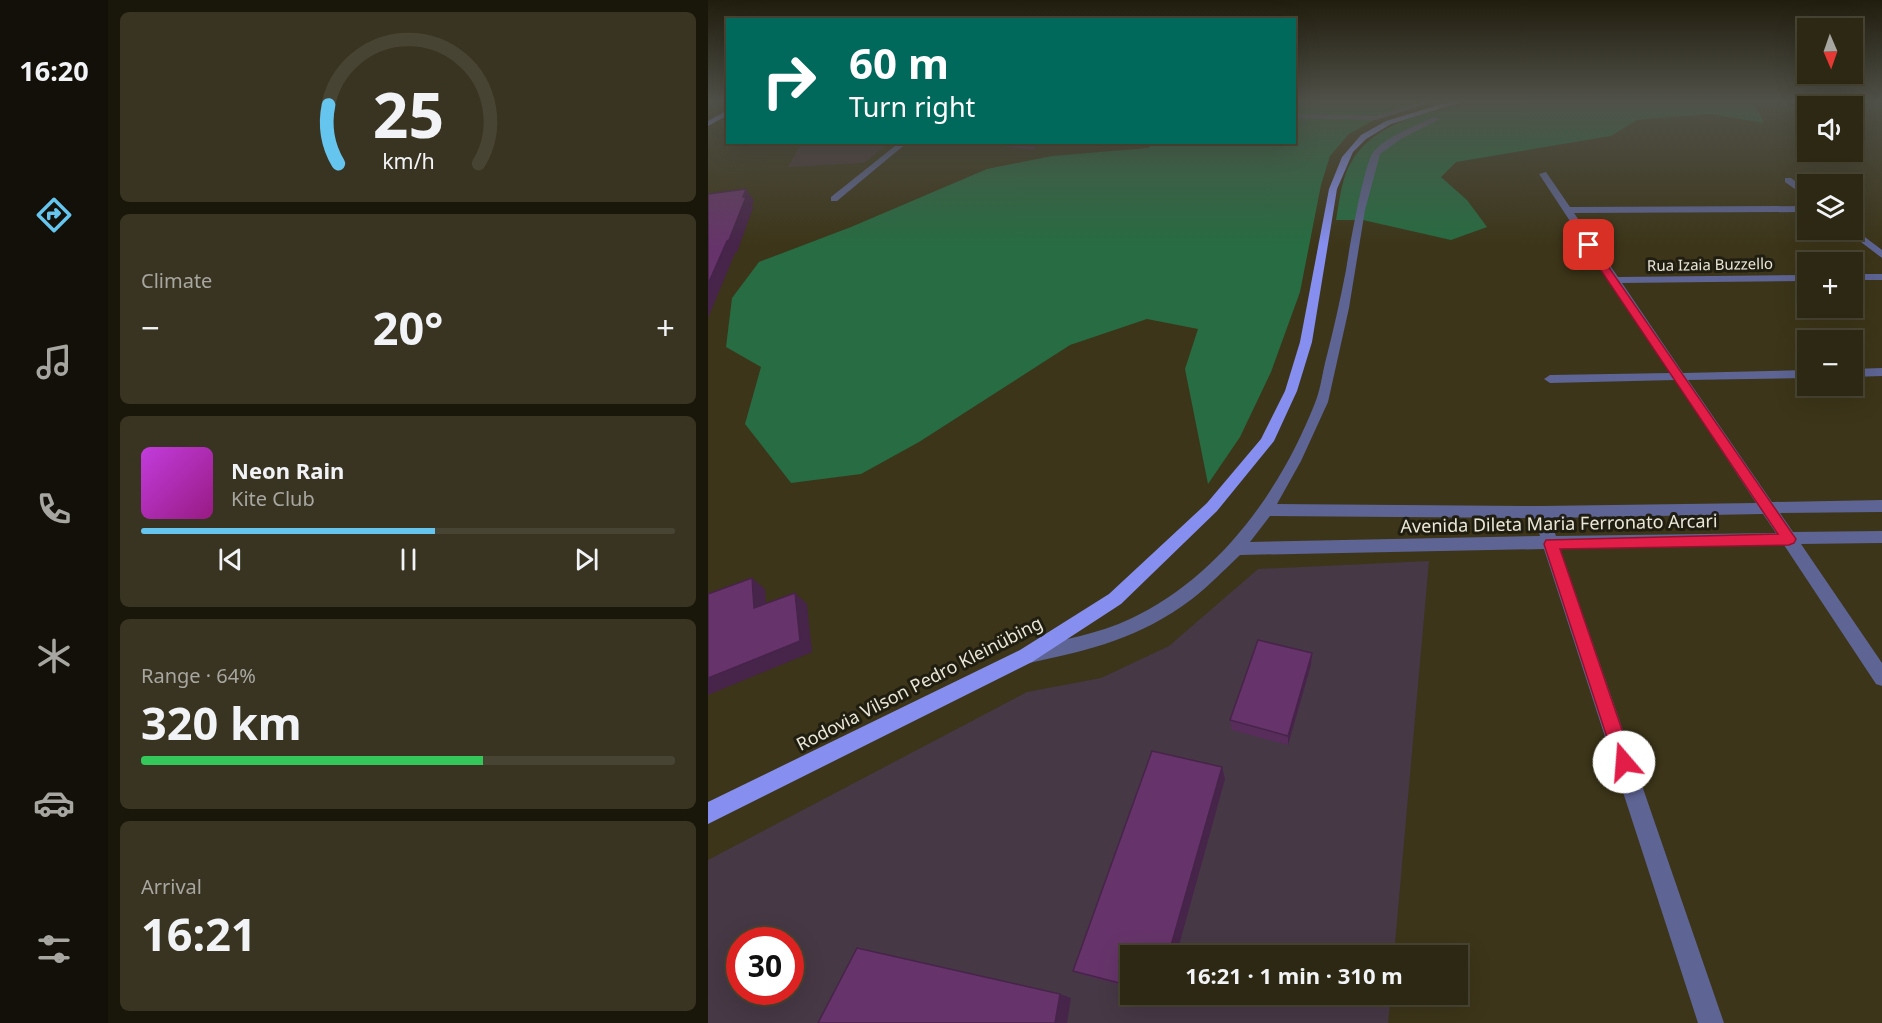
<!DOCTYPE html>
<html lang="en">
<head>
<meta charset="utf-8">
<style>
  :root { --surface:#2d2813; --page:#393421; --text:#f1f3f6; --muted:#a7a6a0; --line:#484433; --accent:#65c5ee }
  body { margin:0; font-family:"Noto Sans",sans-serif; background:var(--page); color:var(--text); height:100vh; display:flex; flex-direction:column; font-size:22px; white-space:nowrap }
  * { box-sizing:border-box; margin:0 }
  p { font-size:20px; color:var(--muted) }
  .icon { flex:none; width:33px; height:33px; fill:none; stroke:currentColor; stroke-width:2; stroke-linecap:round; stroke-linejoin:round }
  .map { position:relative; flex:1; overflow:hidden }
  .sheet { display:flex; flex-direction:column; gap:12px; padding:12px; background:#19160a; width:600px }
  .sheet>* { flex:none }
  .banner { position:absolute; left:18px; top:18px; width:570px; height:126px; border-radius:0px; box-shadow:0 6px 24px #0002,0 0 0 2px var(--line); background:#00695c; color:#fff; overflow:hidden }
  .needle { width:39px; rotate:178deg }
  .fabs { position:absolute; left:1089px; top:18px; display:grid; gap:12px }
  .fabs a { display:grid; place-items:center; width:66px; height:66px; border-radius:0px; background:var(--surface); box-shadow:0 6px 24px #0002,0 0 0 2px var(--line); font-size:30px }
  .speed { position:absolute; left:18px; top:927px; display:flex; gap:12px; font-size:30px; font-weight:700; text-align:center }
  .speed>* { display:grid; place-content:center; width:78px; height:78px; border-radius:50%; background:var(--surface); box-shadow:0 6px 24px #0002,0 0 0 2px var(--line); line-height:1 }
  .speed .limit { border:9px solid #d22; background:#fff; color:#111 }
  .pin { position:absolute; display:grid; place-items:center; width:51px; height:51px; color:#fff; margin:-26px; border-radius:12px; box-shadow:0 3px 9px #0006 }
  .me { position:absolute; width:66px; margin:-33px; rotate:342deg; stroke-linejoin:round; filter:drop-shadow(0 0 4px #0008) }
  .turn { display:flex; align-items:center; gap:21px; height:126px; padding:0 24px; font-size:27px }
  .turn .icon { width:78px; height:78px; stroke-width:2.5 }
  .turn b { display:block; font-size:42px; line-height:51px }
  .big { font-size:45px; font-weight:700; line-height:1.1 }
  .sheet .card { flex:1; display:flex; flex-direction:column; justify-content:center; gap:9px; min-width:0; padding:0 21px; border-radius:9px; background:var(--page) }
  .sheet .dial { align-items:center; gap:0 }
  .dial svg { height:156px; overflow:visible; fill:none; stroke:var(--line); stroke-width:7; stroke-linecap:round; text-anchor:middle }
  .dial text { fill:var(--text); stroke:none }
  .song { display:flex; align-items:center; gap:18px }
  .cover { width:72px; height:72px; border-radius:9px; background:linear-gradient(135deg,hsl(290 70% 55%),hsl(310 70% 35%)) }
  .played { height:6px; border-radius:3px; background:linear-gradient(90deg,var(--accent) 55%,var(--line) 55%) }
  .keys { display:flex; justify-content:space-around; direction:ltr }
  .heat { display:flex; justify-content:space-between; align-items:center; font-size:33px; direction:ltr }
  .charge { height:9px; border-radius:4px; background:linear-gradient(90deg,#34c759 64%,var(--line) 0) }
  .trip { position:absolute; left:412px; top:945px; width:348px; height:60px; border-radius:0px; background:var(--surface); box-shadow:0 6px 24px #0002,0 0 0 2px var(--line); font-weight:700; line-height:60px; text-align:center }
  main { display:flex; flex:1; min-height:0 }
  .menu { display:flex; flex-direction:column; width:108px; justify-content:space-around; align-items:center; background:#121008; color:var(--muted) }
  .menu .icon { width:42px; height:42px }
  .menu .active { color:var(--accent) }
  .menu b { font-size:27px; color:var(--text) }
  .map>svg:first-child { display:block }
  .commercial { fill:#463845; fill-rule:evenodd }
  .industrial { fill:#4b373c }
  .green { fill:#276c42 }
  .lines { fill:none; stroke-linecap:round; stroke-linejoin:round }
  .minor { fill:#5e6493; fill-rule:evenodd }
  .major { fill:#868fef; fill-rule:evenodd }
  .wall { fill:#582d5b }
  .shaded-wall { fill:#47244a }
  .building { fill:#66346a; stroke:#47244a; stroke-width:1.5 }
  .route { fill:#e11d48; stroke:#92132f; stroke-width:1.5 }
  .labels { text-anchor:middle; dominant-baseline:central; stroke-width:6; stroke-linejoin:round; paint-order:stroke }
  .far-street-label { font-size:15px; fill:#eae6d6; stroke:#201d11 }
  .street-label { font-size:18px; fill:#eae6d6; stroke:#201d11 }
</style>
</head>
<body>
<main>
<nav class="menu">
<b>16:20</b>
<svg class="icon active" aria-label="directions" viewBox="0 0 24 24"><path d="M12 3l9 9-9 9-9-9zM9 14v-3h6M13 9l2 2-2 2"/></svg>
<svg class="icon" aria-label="music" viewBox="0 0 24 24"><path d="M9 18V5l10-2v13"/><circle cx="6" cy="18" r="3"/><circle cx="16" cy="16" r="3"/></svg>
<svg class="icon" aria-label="phone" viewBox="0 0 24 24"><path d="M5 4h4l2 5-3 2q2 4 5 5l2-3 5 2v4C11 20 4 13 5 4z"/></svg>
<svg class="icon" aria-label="climate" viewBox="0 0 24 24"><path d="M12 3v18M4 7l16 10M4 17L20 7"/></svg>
<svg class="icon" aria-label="car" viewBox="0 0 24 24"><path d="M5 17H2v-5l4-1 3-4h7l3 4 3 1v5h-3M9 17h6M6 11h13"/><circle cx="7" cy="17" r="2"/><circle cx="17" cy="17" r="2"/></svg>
<svg class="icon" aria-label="filters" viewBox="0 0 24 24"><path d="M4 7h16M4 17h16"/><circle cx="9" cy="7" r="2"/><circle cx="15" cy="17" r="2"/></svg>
</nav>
<section class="sheet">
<div class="card dial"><svg viewBox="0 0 100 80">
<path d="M14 69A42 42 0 1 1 86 69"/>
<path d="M14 69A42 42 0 0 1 9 39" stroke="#65c5ee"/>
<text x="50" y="56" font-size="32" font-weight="700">25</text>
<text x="50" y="72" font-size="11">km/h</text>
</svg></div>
<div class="card"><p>Climate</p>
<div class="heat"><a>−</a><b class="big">20°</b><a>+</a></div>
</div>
<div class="card">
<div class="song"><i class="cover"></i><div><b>Neon Rain</b><p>Kite Club</p></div></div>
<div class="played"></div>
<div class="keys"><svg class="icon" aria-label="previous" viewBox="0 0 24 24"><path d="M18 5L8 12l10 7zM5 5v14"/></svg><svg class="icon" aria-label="pause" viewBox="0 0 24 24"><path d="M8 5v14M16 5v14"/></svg><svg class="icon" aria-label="next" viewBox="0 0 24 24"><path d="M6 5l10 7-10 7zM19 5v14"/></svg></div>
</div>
<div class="card"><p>Range · 64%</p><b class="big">320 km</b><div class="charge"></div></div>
<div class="card"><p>Arrival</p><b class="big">16:21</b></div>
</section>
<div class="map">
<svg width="1174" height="1023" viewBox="0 0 1174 1023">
  <rect width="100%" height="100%" fill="#3c3519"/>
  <!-- commercial -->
  <path class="commercial" d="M 721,561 L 686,955 L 423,956 L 423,994 L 683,995 L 680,1023 L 0,1023 L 0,860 L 319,692 L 393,678 L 461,646 L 550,569 ZM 32,940 L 82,940 L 82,992 L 32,992 Z"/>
  <!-- industrial -->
  <path class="industrial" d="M 94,142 L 180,142 L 181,143 L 156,163 L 80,167 Z"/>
  <!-- green -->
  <g class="green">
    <path d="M 587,102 L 711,102 L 677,114 L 641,134 L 622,156 L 613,185 L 592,292 L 563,372 L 532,437 L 500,484 L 477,369 L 490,329 L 439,319 L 362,345 L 211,442 L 153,474 L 83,483 L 37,424 L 53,367 L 18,347 L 24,298 L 51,262 L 143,227 L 279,169 L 344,156 L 440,148 L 447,143 L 586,142 Z"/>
    <path d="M 768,102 L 1046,102 L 1056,123 L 1003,114 L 929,120 L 903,136 L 748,162 L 733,177 L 759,200 L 779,227 L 743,240 L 655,220 L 628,220 C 631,204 633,182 641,166 C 665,120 722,112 768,102 Z"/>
  </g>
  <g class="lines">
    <!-- minor -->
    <g class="minor">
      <path d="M 714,102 L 725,102 L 668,120 L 586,118 L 586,114 L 668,116 Z"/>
      <path d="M 725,117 L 732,119 L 693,139 L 672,154 L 657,210 L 641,308 L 620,402 L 593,461 L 569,504 L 832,506 L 1048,503 L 967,380 L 842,383 L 836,379 L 842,375 L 962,373 L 831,174 L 838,172 L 862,207 L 1100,206 L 1100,212 L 866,213 L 910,277 L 1100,275 L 1100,281 L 914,283 L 975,373 L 1100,370 L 1100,378 L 980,380 L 1064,502 L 1174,500 L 1174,512 L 1072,513 L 1085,532 L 1174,531 L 1174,543 L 1093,544 L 1174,663 L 1174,686 L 1168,684 L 1076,545 L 852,548 L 1016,1023 L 990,1023 L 836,549 L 532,555 C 516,570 501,586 484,599 C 432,638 383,650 321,663 L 315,661 L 312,655 L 315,649 L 321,647 C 355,640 390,634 422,619 C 510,578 572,492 607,403 C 612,391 614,376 617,363 C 625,332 632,301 638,270 C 641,250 656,162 666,151 C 681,135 706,127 725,117 ZM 1055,514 L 1068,533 L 848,536 L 841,518 ZM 562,516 L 826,518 L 832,536 L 542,542 Z"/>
      <path d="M 192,142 L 200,142 L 129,201 L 123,201 L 123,197 Z"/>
      <path d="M 1077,178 L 1083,178 L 1100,191 L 1100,198 L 1077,182 Z"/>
      <path d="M 1145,228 L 1174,250 L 1174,258 L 1137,230 Z"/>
      <rect x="1144" y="274" width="30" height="6"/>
      <path d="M 1174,368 L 1174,376 L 1144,377 L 1144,369 Z"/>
    </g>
    <!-- major -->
    <g class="major">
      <path d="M 740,102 L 754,102 L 683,124 L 658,139 L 645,152 L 629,189 L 604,342 L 589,391 L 566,441 L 509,511 L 413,604 L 324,662 L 0,824 L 0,802 L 312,650 L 401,594 L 499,503 L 553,439 L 577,391 L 592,342 L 621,189 L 634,157 L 653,135 L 678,121 Z"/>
      <path d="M 20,110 L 20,115 L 0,126 L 0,121 Z"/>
    </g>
  </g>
  <!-- wall -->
  <g class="wall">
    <path d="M 298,142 L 334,142 L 326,149 L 299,147 Z"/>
    <path d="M 604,653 L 603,665 L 580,745 L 524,730 L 522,720 Z"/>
    <path d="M 517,779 L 423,956 L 423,988 L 375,975 L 365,971 Z"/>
  </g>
  <!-- shaded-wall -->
  <g class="shaded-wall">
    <path d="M 324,142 L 334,142 L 326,149 Z"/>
    <path d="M 38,189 L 46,201 L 44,205 L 45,208 L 29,252 L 27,253 L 0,318 L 0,284 Z"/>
    <path d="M 44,578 L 57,589 L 59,620 L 46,608 Z"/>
    <path d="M 87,593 L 99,604 L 104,652 L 0,695 L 0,678 Z"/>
    <path d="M 604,653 L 603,665 L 580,745 L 580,736 Z"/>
    <path d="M 514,767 L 517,779 L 468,956 L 460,956 Z"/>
    <path d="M 352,994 L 363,998 L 359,1023 L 347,1023 Z"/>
  </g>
  <!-- building -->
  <g class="building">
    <path d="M 38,189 L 35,197 L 38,197 L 21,240 L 19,241 L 0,284 L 0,194 Z"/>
    <path d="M 44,578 L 46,608 L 87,593 L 92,641 L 0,678 L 0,594 Z"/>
    <path d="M 550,640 L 604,653 L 580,736 L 522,720 Z"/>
    <path d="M 444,751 L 514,767 L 460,956 L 423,956 L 423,986 L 365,971 Z"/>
    <path d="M 149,948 L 352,994 L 347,1023 L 110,1023 Z"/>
  </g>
  <!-- sky -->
  <linearGradient id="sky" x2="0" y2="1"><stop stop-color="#211d0e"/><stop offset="0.41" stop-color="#505149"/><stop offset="1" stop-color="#505149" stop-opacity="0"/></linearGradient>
  <rect width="1174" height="246" fill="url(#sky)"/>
  <!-- route -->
  <path class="route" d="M 878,243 L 884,243 L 1088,539 L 1086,543 L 1081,545 L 852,549 L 925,762 L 922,768 L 916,771 L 909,768 L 907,762 L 836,544 L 838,540 L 1070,534 L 876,245 Z"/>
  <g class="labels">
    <!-- far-street labels -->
    <g class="far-street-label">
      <text transform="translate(1002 264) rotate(-1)">Rua Izaia Buzzello</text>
    </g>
    <!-- street labels -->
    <g class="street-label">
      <text transform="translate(851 523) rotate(-1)">Avenida Dileta Maria Ferronato Arcari</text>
      <text transform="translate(211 683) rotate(-27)">Rodovia Vilson Pedro Kleinübing</text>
    </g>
  </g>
</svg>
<div class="fabs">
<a><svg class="needle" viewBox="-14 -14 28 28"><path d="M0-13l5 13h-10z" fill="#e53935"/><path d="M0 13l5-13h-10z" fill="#a7a6a0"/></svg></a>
<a><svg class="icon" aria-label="sound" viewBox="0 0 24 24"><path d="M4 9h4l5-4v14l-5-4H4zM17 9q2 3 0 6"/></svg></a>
<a><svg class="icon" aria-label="layers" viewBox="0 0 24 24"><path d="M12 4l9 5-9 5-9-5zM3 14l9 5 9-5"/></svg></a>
<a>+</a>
<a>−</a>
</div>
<div class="speed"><div class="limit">30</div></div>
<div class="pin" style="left:881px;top:245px;background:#d93025"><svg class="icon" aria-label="arrive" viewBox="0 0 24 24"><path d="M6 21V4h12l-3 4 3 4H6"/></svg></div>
<svg class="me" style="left:916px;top:762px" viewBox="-20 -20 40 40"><circle r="19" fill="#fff"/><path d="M0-13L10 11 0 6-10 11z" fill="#e11d48"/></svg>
<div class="trip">16:21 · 1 min · 310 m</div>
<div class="banner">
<div class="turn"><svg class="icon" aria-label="right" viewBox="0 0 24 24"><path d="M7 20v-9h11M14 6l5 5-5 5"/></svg><div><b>60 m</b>Turn right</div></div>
</div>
</div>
</main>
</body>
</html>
